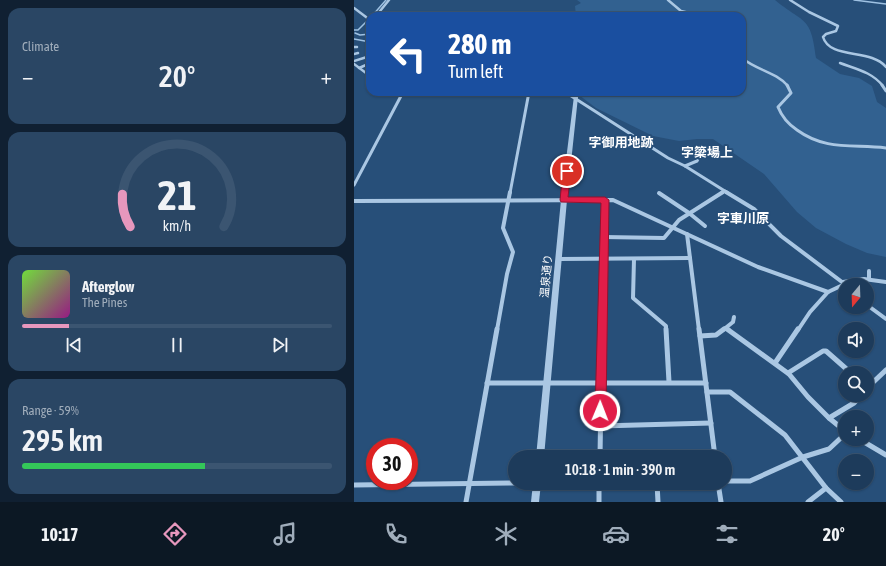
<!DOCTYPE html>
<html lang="en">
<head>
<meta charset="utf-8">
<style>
  :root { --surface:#1d3b5b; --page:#2a4664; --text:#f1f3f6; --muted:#a0adbb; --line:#3b5571; --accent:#e797bd }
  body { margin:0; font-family:"Asap Condensed","Noto Sans JP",sans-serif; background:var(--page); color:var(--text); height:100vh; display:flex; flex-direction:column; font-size:15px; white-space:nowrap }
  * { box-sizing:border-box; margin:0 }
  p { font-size:13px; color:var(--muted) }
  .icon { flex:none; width:22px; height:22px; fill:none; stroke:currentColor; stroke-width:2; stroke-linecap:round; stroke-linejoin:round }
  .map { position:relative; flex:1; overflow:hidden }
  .panel { display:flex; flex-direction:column; gap:8px; padding:8px; background:#102032; width:354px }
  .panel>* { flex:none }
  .hud { position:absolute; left:12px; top:12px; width:380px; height:84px; border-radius:12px; box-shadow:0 1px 3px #0004,0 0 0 1px var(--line); background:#1a4fa0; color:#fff; overflow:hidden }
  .needle { width:26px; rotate:199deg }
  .tools { position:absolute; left:484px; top:278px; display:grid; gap:8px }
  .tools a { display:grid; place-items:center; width:36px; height:36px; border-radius:50%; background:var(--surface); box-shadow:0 1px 3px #0004,0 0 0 1px var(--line); font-size:20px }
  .speed { position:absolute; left:12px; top:438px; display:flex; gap:8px; font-size:20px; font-weight:700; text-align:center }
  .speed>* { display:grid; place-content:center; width:52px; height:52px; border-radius:50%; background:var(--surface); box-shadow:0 1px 3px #0004,0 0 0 1px var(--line); line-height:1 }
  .speed .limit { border:6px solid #d22; background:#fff; color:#111 }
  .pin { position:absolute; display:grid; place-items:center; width:34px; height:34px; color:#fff; margin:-17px; border:2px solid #fff; border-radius:50%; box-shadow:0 1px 4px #0007 }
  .me { position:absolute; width:44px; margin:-22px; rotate:1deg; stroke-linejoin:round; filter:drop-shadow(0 0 3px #0008) }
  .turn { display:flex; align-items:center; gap:14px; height:84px; padding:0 16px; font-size:18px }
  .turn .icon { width:52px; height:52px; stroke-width:2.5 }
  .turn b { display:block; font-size:28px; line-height:34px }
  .big { font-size:30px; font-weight:600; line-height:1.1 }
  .panel .tile { flex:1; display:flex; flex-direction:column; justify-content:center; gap:6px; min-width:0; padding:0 14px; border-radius:12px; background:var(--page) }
  .panel .dial { align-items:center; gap:0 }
  .dial svg { height:104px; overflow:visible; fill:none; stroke:var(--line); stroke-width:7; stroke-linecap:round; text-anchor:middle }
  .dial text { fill:var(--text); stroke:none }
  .song { display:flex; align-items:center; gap:12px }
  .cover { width:48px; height:48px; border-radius:6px; background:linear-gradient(135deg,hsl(100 70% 55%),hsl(310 70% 35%)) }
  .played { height:4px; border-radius:2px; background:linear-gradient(90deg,var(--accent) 15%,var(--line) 15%) }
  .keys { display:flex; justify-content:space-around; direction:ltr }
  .heat { display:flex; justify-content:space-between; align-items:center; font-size:22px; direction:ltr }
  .charge { height:6px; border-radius:3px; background:linear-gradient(90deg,#34c759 59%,var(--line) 0) }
  .trip { position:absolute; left:154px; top:450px; width:224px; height:40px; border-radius:20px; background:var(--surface); box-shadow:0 1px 3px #0004,0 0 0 1px var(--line); font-weight:600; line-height:40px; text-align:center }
  .tab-bar { display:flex; height:64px; justify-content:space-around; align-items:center; background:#0c1824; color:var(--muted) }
  .tab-bar .icon { width:28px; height:28px }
  .tab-bar .active { color:var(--accent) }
  .tab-bar b { font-size:18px; color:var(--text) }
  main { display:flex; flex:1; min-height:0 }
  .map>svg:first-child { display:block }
  .green { fill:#326190 }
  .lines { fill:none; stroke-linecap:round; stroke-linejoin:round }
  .stream { stroke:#9fc2e3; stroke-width:1.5 }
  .minor-far3 { stroke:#aac7e3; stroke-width:2.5 }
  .minor-far2 { stroke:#aac7e3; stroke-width:3 }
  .minor-far1 { stroke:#aac7e3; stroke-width:4 }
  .minor { stroke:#aac7e3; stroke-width:5 }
  .tertiary { fill:#aac7e3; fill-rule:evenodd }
  .route { fill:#e11d48; stroke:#92132f }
  .labels { text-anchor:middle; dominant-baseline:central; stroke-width:4; stroke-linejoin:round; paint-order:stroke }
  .street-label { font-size:11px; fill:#fff; stroke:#274f79 }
  .quarter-label { font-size:13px; font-weight:bold; fill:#fff; stroke:#274f79 }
</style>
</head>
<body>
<main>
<section class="panel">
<div class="tile"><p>Climate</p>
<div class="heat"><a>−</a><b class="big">20°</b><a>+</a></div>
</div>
<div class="tile dial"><svg viewBox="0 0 100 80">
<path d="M14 69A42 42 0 1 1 86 69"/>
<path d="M14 69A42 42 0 0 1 8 44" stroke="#e797bd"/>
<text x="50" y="56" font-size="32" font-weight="700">21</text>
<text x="50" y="72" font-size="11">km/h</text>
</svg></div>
<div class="tile">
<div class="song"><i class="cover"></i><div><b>Afterglow</b><p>The Pines</p></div></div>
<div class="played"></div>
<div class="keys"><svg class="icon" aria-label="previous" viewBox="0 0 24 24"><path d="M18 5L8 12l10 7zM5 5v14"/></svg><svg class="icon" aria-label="pause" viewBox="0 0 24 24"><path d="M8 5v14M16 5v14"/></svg><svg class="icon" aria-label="next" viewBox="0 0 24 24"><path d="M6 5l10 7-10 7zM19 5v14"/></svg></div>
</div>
<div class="tile"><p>Range · 59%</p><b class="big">295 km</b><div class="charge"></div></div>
</section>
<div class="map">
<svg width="532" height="502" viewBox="0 0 532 502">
  <rect width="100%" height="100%" fill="#274f79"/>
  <!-- green -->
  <path class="green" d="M 223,0 L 421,0 C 450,24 457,15 462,58 L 486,74 L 505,78 L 518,86 L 523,102 L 532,108 L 532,257 L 513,253 L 492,244 L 462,228 L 443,212 L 410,174 L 359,139 L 343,139 L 325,141 L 299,136 L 242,108 L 221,92 L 388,92 L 388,16 L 222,16 L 221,6 L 227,3 Z"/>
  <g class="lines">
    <!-- stream -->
    <g class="stream">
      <path d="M 500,0 L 532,4"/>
      <path d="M 18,16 L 32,0"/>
      <path d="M 0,30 L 4,30 L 16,18"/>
      <path d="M 1,33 L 6,35 L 16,34"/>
      <path d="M 0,39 L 16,42"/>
    </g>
    <!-- minor-far3 -->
    <g class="minor-far3">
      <path d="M 314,0 L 327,11 L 348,16"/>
      <path d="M 436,0 L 455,12 L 484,26 L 482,31 L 472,34 L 469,37 C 476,60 517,48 532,67"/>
      <path d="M 0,8 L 16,20"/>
      <path d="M 22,16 L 35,0"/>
      <path d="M 0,47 L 3,47"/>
      <path d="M 0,54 L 4,53"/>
      <path d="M 388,58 C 402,70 422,72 434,86"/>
      <path d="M 0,61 L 16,56"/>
      <path d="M 486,63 C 502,69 518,72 529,86"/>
      <path d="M 0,64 L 16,76"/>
      <path d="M 5,68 L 12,65"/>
    </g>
    <!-- minor-far2 -->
    <g class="minor-far2">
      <path d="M 433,85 L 437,93 L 424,107 C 428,117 434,124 443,130 C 472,151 499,144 532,148"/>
      <path d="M 528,85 L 532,91"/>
      <path d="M 211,92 L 314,158 L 331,166 L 374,193"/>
      <path d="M 32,94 L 48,94"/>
      <path d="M 331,166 L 343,161 L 349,150 L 358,148"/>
      <path d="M 0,185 L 48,94 L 54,92"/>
      <path d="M 156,193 L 175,92"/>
      <path d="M 367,193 L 371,191"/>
    </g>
    <!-- minor-far1 -->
    <g class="minor-far1">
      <path d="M 372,192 L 400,209 L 427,236 L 492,285"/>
      <path d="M 305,193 L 335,213 L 351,226"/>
      <path d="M 0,201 L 259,200 L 404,267 L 474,292"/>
      <path d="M 333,234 L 345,330"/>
      <path d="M 250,237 L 310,238 L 325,220 L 369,192"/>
      <path d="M 205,259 L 336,258"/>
      <path d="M 280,259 L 279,298 L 312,326 L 312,330"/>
      <path d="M 515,271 L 515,279"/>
      <path d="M 489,282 L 510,279 L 532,282"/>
      <path d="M 513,305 L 532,319"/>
      <path d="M 372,328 L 375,330"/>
      <path d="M 143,330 L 153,274 L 159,252 L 149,228 L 156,192"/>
      <path d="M 248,330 L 251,200"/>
      <path d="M 369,330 L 379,322 L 380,317"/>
      <path d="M 444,330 L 456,312 L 474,292 L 491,284"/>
    </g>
    <!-- minor -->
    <g class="minor">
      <path d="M 312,329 L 315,382"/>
      <path d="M 345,329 L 361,457"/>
      <path d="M 373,329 L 435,374 L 454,397 L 475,418"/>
      <path d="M 346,336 L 362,335 L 370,329"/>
      <path d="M 421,363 L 444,329"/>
      <path d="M 434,373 L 469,351 L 472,351 L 497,373"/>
      <path d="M 133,383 L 352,383"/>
      <path d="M 513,388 L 532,370"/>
      <path d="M 353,392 L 376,392 L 431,435 L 472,488 L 487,502"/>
      <path d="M 246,426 L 357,423"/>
      <path d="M 491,431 L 475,418 L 500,403 L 507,395"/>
      <path d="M 505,439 L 532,455"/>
      <path d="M 246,457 L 248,329"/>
      <path d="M 371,481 L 396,481 L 449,457 L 475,449 L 491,434"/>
      <path d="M 245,483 L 245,502"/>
      <path d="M 303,483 L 304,502"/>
      <path d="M 364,483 L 367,502"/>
      <path d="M 0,485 L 161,483"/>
      <path d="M 112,502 L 143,329"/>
      <path d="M 454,502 L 472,488"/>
    </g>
    <!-- tertiary -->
    <g class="tertiary">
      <path d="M 220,96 L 224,97 L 213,200 L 190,457 L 182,457 L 207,200 Z"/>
      <path d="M 179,483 L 187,483 L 185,502 L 177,502 Z"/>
    </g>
  </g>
  <!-- route -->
  <path class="route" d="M 213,168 L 217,171 L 214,197 L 251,197 L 255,200 L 252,411 L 251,415 L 246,417 L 242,415 L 241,411 L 247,203 L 207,202 L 206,200 L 209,171 Z"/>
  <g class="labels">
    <!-- street labels -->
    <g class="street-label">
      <text transform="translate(192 276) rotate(-85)">温泉通り</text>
    </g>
    <!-- quarter labels -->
    <g class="quarter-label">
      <text x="267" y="142">字御用地跡</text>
      <text x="353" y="152">字簗場上</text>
      <text x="389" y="218">字車川原</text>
    </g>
  </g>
</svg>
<div class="tools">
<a><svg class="needle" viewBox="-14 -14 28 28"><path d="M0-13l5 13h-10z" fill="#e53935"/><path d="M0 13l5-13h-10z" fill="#a0adbb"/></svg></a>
<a><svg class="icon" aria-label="sound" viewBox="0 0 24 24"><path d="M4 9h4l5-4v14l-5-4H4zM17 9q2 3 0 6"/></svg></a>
<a><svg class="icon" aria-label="search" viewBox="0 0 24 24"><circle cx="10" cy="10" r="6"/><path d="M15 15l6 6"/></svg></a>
<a>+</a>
<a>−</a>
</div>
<div class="speed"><div class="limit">30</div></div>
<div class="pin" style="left:213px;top:171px;background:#d93025"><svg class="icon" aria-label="arrive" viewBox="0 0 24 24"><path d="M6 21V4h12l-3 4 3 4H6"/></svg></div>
<svg class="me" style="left:246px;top:411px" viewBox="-20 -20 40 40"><circle r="17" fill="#e11d48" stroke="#fff" stroke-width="3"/><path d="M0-11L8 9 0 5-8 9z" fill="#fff"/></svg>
<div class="trip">10:18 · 1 min · 390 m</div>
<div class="hud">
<div class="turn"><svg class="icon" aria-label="left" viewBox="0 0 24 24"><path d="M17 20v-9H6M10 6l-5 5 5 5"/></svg><div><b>280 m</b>Turn left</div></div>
</div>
</div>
</main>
<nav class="tab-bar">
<b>10:17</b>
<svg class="icon active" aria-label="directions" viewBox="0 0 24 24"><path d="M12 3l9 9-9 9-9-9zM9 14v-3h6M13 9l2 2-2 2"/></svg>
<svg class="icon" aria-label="music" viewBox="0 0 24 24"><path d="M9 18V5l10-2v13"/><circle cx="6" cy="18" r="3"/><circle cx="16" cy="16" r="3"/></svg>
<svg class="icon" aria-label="phone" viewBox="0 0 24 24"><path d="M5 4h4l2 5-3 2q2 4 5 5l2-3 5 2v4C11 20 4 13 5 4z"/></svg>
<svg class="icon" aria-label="climate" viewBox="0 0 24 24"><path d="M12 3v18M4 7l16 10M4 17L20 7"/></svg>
<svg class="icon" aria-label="car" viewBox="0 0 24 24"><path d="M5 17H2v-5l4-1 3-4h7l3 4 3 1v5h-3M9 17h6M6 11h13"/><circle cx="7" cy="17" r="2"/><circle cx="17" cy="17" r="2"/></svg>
<svg class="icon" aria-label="filters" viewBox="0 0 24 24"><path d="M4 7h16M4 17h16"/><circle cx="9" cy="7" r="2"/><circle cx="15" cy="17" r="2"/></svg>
<b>20°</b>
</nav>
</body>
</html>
